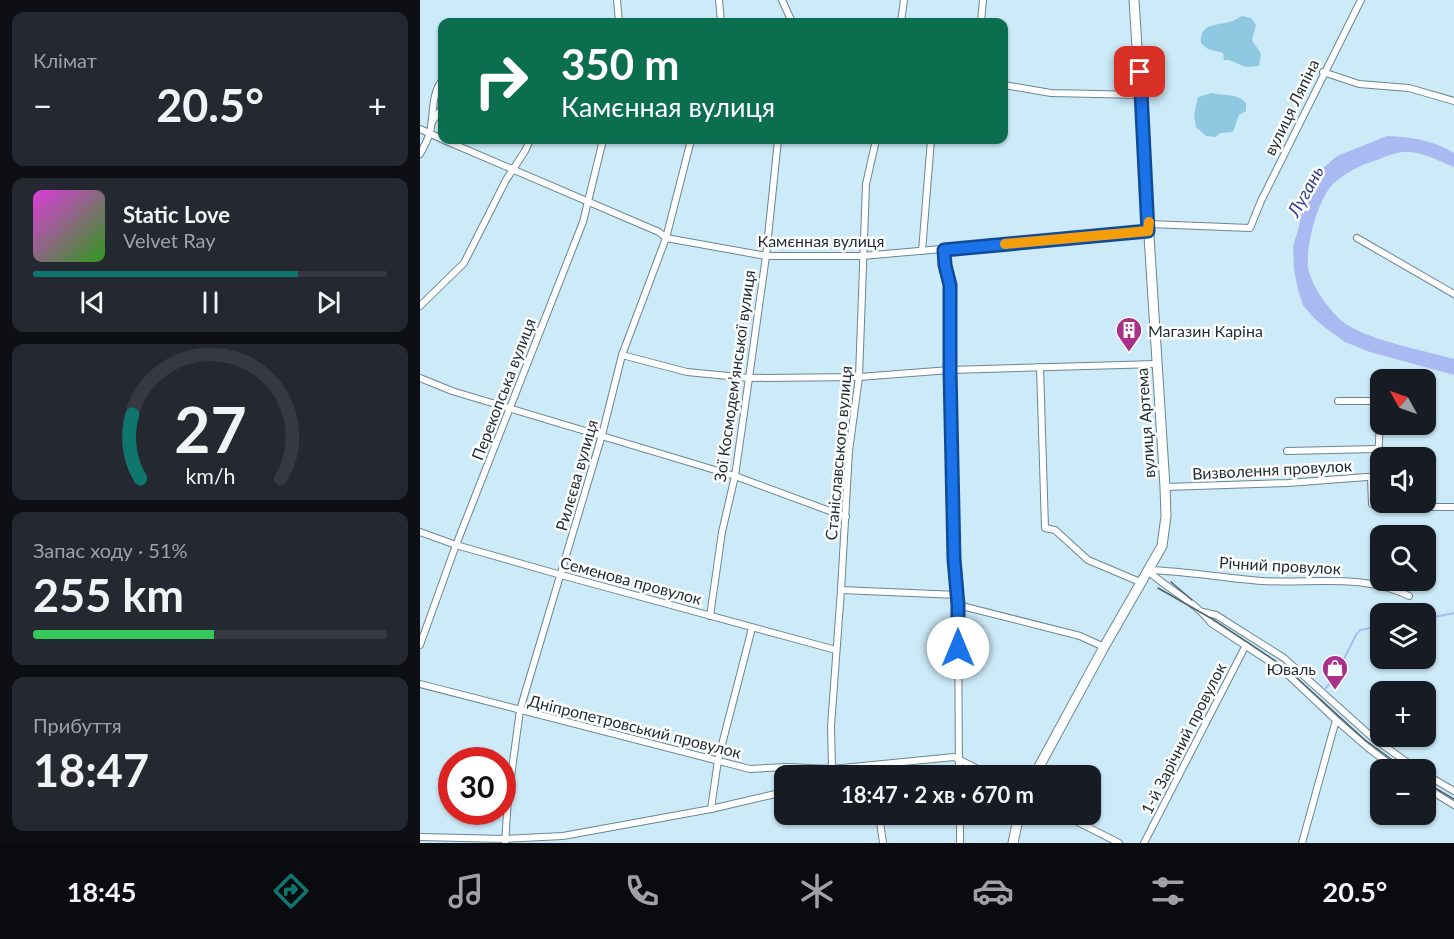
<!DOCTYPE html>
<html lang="uk">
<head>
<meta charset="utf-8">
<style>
  :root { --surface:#171b24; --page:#242831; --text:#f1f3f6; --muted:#9ea1a6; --line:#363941; --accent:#0f766e }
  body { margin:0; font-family:Lato,sans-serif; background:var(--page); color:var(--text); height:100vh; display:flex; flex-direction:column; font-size:22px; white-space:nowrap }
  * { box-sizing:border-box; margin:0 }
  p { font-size:20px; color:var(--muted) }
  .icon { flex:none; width:33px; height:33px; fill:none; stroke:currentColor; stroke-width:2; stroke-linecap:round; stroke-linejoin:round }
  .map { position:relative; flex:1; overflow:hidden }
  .sheet { display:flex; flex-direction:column; gap:12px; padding:12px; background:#0d0f14; width:420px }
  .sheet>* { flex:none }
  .top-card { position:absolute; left:18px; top:18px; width:570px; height:126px; border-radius:12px; box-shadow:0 2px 4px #0004; background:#0b6e4f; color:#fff; overflow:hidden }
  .needle { width:39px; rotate:310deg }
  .fabs { position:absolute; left:950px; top:369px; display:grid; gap:12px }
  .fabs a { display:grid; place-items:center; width:66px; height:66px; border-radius:12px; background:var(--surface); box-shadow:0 2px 4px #0004; font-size:30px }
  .speed { position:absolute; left:18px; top:747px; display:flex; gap:12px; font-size:30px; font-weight:700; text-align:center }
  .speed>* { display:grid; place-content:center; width:78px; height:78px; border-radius:50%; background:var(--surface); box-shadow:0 2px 4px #0004; line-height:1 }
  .speed .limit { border:9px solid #d22; background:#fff; color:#111 }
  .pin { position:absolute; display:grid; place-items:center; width:51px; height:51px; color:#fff; margin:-26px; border-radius:12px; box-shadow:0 3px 9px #0006 }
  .me { position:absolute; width:66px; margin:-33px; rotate:0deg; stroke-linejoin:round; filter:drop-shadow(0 0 4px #0008) }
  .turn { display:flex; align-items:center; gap:21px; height:126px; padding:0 24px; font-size:27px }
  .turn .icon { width:78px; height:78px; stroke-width:2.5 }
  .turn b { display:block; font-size:42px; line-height:51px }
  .big { font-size:45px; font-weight:700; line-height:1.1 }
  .sheet .widget { flex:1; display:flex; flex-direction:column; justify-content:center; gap:9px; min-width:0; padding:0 21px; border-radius:12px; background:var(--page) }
  .sheet .dial { align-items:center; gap:0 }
  .dial svg { height:156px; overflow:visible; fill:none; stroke:var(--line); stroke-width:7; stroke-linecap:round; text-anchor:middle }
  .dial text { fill:var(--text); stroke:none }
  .song { display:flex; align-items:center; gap:18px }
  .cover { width:72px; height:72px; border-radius:9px; background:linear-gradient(135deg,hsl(300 70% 55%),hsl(110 70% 35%)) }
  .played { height:6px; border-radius:3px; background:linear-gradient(90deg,var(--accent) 75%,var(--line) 75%) }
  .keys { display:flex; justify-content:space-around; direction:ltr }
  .heat { display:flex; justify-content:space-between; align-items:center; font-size:33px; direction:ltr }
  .charge { height:9px; border-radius:4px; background:linear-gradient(90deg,#34c759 51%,var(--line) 0) }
  .trip { position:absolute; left:354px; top:765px; width:327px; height:60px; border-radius:12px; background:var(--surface); box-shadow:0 2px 4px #0004; font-weight:700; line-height:60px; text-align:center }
  .dock { display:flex; height:96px; justify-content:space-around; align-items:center; background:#090b0e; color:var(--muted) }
  .dock .icon { width:42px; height:42px }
  .dock .current { color:var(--accent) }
  .dock b { font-size:27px; color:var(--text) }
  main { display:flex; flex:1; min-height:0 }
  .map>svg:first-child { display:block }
  .green { fill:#8fc8e1 }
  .water { fill:#a9b9f2 }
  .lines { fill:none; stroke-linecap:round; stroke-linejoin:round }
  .stream { stroke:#a9b9f2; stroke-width:2 }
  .street-casing { stroke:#6a8692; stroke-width:8 }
  .secondary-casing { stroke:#6a8692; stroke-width:11 }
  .street { stroke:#fff; stroke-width:6 }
  .secondary { stroke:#fff; stroke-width:9 }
  .tram { stroke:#506269; stroke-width:1.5 }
  .route-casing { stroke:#114b97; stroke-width:15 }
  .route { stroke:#1a73e8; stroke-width:10 }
  .slow { stroke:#f59e0b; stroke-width:10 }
  .labels { text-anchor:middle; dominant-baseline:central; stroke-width:5; stroke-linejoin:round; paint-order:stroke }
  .street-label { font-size:16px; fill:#1f2b30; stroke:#fff }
  .poi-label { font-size:16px; fill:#1f2b30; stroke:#fff; text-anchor:start }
  .water-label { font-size:18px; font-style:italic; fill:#323f90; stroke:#fff }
</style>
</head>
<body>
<main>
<section class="sheet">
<div class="widget"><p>Клімат</p>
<div class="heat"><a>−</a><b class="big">20.5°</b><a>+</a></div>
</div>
<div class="widget">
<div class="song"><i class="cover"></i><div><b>Static Love</b><p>Velvet Ray</p></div></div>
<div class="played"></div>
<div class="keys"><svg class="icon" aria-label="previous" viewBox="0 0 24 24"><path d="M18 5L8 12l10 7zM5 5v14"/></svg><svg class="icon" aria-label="pause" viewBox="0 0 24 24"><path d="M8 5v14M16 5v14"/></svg><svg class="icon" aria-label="next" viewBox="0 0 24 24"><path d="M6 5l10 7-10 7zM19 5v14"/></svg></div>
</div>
<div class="widget dial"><svg viewBox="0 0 100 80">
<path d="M14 69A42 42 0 1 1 86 69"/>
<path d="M14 69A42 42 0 0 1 10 36" stroke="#0f766e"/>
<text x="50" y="56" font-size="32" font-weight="700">27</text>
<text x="50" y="72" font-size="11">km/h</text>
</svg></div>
<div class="widget"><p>Запас ходу · 51%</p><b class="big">255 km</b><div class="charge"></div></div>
<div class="widget"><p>Прибуття</p><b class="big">18:47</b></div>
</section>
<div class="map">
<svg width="1034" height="843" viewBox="0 0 1034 843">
  <rect width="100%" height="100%" fill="#cceaf8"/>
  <!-- green -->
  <g class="green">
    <path d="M 822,16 L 831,18 L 836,25 L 832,40 L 841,54 L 839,66 L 826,67 L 809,60 L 804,60 L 803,53 L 788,49 L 781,43 C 780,23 795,26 809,22 C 813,21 818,18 822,16 Z"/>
    <path d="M 791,93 C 804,96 817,93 826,103 L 826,111 L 819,115 L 813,132 L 800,133 L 796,137 L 786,136 L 776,127 L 774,115 L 778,97 Z"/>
  </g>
  <!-- water -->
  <path class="water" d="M 967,136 C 991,137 1013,140 1034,153 L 1034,167 C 1020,161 1006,154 991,152 C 981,151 969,155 960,159 C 943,164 925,172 912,185 C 897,202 886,245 888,267 C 890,285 913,317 929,326 C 954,341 1005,351 1034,359 L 1034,375 L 950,352 L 925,342 L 903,326 L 892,316 L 883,305 L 878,290 L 874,269 L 873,246 L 879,227 L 882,201 L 900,171 L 917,156 Z"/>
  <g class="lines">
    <!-- stream -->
    <g class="stream">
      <path d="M 1005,619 L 1034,613"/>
      <path d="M 906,688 L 915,677 L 936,635 L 940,630 L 960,626"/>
    </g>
    <!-- street casing -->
    <g class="street-casing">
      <g id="street">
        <path d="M 197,0 L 199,22"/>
        <path d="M 299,0 L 301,22"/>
        <path d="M 362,0 L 372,22"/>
        <path d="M 481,22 L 484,0"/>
        <path d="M 561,22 L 563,0"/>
        <path d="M 903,72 L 939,84 L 989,88 L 1034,101"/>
        <path d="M 584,85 L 631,93 L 721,95"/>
        <path d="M 12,122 L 22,108"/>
        <path d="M 0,129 L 22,139"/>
        <path d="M 24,140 L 239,232 L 246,238 L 346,256 L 442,256 L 728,231"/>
        <path d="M 0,154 C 4,147 8,139 10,132 C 14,116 11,93 22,81"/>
        <path d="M 729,224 L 830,228 L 841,201 L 941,0"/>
        <path d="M 937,238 L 1034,294"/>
        <path d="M 524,250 L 525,265 L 530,285 L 530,370 L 534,559 L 538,605 L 539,776"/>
        <path d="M 502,251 L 511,140"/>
        <path d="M 0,306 L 44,263 L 86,180 L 105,151 L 110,140"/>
        <path d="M 202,355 L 267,372 L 329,378 L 439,377 L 530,370 L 737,364"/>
        <path d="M 620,367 L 625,528 L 635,530 L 668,560 L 720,582"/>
        <path d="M 0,378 L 32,391 L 315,476 L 426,517"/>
        <path d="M 918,401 L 960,401"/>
        <path d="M 867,451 L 958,449"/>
        <path d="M 957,476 L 960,424"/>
        <path d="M 1005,476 L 1009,476"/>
        <path d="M 951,477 L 952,504 L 958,507 L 1034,507"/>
        <path d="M 745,487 L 868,483 L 960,476"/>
        <path d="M 0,532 L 36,545 L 141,575 L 416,650"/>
        <path d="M 727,570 C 747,589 776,602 791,623 L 864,671 L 916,720 L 947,747 L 977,770"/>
        <path d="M 727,570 C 766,571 804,578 842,581 C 891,584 944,573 989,596"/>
        <path d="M 421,590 L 538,595"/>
        <path d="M 538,605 L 660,636 L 684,647"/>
        <path d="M 783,612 L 796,615 L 864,658 L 953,738 L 998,770"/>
        <path d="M 290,616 L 302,532 L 315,476 L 329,378 L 346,256 L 358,140"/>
        <path d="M 0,645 L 36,545 L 163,222 L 183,140"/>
        <path d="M 0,684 L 330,769 L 367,767 L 412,769 L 534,757 L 572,776"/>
        <path d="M 412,769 L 411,726 L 421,590 L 429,451 L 439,377 L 446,184 L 456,140"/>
        <path d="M 1005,774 L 1034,791"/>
        <path d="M 400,776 L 412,769"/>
        <path d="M 1005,787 L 1034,805"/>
        <path d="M 291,809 L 298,760 L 332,628"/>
        <path d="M 459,814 L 463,843"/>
        <path d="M 540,814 L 540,843"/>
        <path d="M 642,814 L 699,843"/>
        <path d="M 0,837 L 85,839 L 143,836 L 291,809 L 364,792"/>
        <path d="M 85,843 L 88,799 L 100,710 L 182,435 L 202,355 L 246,238 L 271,140"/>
        <path d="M 724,843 L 826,645"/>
        <path d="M 882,843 L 916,720"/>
      </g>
    </g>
    <!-- secondary casing -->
    <g class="secondary-casing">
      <g id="secondary">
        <path d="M 614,776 L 684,647 L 742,546 L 746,516 L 745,487 L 714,0"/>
        <path d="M 593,843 L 599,814"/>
      </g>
    </g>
    <!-- street -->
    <use href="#street" class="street"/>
    <!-- secondary -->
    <use href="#secondary" class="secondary"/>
    <!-- tram -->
    <g class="tram">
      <path d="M 751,582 L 772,600"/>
      <path d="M 738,588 L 794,620 L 866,668 L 945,740 L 986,770"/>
      <path d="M 1005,782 L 1034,799"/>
    </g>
  </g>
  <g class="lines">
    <!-- route casing -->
    <g class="route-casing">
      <path id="route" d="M 538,648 L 538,605 L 534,559 L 530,370 L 530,285 L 525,265 L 524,250 L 728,231 L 720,72"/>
    </g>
    <!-- route -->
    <use href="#route" class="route"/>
    <!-- slow -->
    <path class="slow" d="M 585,244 L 728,231 L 729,222"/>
  </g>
  <!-- icons -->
  <defs>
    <g id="building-pin" transform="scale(1.35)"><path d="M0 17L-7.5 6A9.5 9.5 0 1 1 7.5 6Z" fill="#a8328a" stroke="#fff"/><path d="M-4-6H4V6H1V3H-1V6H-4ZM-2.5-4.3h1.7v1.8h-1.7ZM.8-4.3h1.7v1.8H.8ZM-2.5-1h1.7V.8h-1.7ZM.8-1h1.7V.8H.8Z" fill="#fff"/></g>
    <g id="shop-pin" transform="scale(1.35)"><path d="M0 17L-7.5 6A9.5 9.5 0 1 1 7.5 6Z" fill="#a8328a" stroke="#fff"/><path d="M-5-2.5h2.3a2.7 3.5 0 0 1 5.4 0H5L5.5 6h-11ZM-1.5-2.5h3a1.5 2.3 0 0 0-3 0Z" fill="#fff"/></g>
  </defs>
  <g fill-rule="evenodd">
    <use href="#building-pin" x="709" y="330"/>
    <use href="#shop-pin" x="915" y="668"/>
  </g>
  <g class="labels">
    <!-- street labels -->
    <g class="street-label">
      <text transform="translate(871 107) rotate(-64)">вулиця Ляпіна</text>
      <text x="401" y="240">Камєнная вулиця</text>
      <text transform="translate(314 376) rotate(-82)">Зої Космодем’янської вулиця</text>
      <text transform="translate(83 389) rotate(-69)">Перекопська вулиця</text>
      <text transform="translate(725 423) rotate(-94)">вулиця Артема</text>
      <text transform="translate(418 453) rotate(-85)">Станіславського вулиця</text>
      <text transform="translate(852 469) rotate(-3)">Визволення провулок</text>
      <text transform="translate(156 475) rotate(-74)">Рилєєва вулиця</text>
      <text transform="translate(860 565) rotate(3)">Річний провулок</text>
      <text transform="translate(211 580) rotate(15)">Семенова провулок</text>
      <text transform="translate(215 726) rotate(14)">Дніпропетровський провулок</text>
      <text transform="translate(763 738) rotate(-63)">1-й Зарічний провулок</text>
    </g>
    <!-- poi labels -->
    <g class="poi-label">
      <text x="728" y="330">Магазин Каріна</text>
      <text x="896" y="668" text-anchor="end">Юваль</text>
    </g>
    <!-- water labels -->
    <g class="water-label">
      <text transform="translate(885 191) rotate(-61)">Лугань</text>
    </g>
  </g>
</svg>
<div class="fabs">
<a><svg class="needle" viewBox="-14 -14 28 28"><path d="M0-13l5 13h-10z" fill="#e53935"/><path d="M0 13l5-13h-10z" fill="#9ea1a6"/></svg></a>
<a><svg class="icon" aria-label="sound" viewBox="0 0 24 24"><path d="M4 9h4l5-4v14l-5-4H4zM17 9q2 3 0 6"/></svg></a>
<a><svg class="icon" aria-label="search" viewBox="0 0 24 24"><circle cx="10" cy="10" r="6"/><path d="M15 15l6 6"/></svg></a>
<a><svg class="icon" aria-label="layers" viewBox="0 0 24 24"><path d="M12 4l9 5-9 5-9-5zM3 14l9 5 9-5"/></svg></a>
<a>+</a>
<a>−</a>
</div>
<div class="speed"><div class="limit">30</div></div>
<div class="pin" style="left:720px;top:72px;background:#d93025"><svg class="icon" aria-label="arrive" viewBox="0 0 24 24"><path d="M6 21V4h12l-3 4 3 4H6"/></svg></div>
<svg class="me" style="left:538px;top:648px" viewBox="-20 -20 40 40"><circle r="19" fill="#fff"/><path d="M0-13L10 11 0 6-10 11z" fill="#1a73e8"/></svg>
<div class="trip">18:47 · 2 хв · 670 m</div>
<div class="top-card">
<div class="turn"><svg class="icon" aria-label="right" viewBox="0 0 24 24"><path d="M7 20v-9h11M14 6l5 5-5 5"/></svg><div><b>350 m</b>Камєнная вулиця</div></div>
</div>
</div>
</main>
<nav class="dock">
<b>18:45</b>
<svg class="icon current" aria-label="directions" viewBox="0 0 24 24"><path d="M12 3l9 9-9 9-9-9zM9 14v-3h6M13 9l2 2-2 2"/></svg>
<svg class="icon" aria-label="music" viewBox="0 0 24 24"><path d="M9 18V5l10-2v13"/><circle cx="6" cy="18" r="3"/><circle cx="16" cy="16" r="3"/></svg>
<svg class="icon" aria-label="phone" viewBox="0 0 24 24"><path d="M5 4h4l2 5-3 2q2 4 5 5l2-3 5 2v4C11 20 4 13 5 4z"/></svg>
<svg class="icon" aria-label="climate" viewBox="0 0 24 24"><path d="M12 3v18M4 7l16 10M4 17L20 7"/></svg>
<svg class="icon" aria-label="car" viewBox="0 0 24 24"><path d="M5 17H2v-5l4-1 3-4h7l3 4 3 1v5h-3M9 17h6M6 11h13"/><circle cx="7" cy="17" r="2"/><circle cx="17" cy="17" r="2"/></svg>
<svg class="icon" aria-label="filters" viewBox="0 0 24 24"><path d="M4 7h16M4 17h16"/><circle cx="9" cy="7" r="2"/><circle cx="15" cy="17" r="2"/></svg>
<b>20.5°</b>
</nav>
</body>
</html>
